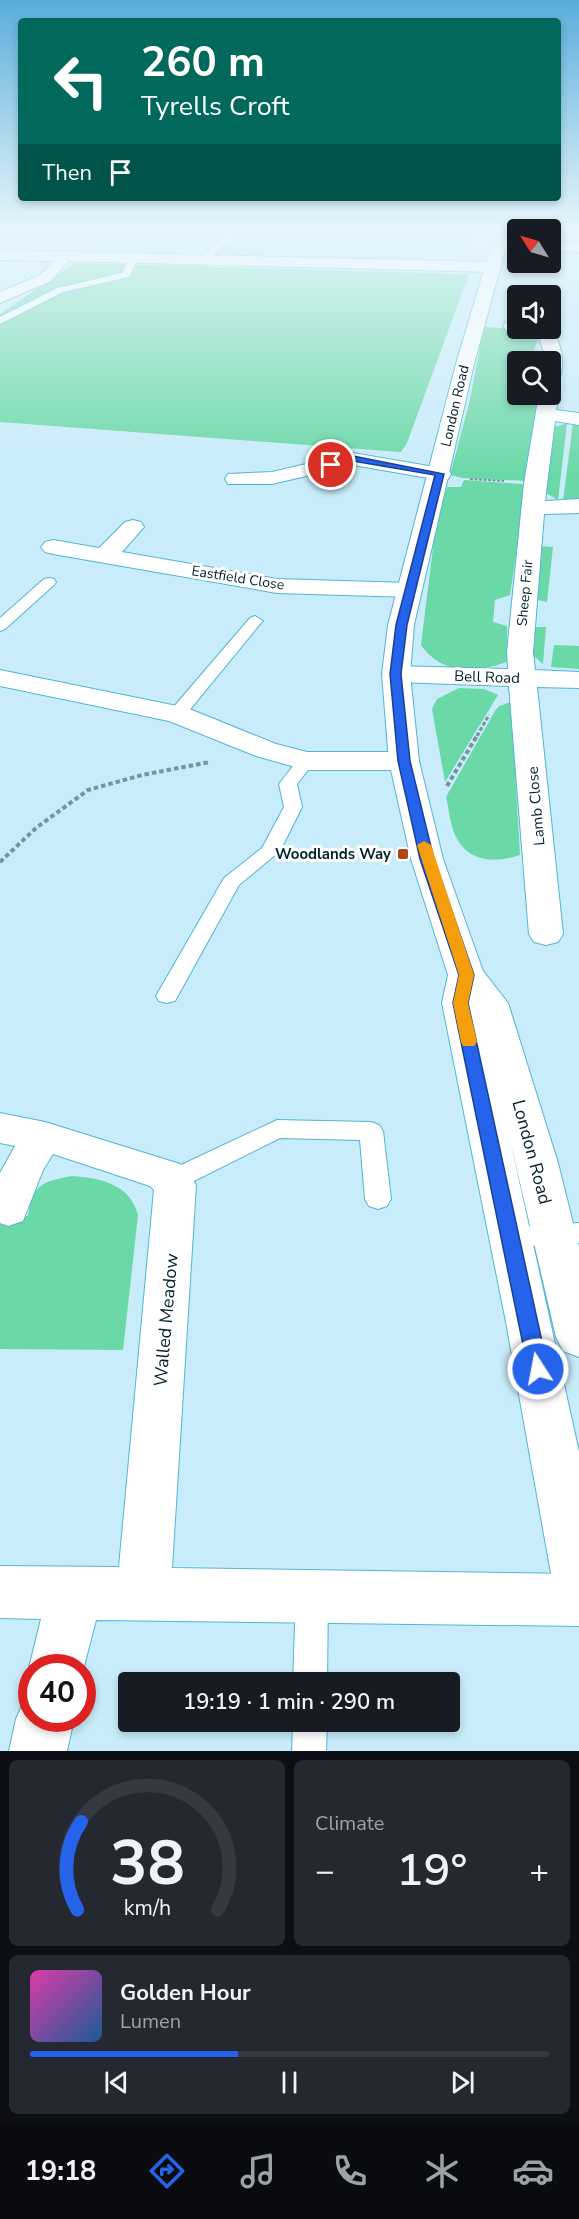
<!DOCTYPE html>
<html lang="en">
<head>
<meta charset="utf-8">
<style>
  :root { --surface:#171b24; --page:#242831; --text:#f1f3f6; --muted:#9ea1a6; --line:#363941; --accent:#2563eb }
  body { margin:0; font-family:"Nunito Sans",sans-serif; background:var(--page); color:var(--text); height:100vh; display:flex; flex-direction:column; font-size:22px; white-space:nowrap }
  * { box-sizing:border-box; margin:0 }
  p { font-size:20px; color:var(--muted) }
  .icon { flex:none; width:33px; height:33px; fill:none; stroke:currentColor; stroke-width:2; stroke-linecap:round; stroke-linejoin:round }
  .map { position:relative; height:1751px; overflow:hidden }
  .sheet { display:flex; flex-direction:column; gap:9px; padding:9px; background:#0d0f14; flex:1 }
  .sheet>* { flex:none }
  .guide { position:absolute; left:18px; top:18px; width:543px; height:183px; border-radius:6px; box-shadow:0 3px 9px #0003; background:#00695c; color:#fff; overflow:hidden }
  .needle { width:39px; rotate:307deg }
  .tools { position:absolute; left:507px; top:219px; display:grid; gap:12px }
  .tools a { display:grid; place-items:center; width:54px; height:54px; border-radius:6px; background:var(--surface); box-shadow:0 3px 9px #0003; font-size:30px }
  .speed { position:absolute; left:18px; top:1654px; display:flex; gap:12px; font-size:30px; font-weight:700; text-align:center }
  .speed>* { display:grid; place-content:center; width:78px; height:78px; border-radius:50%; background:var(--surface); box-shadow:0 3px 9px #0003; line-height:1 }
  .speed .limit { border:9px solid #d22; background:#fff; color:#111 }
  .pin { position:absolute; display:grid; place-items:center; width:51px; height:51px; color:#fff; margin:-26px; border:3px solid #fff; border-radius:50%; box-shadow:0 2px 6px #0007 }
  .me { position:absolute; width:66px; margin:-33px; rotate:349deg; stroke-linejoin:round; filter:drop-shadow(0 0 4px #0008) }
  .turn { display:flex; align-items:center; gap:21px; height:126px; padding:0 24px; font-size:27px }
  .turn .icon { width:78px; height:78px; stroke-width:2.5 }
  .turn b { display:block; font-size:42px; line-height:51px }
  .then { display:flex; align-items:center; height:57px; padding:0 24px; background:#0003; gap:12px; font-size:22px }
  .big { font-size:45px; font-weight:600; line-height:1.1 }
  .sheet .card { flex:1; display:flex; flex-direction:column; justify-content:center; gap:9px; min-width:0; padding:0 21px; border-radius:9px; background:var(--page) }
  .sheet .dial { align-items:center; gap:0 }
  .dial svg { height:156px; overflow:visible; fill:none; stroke:var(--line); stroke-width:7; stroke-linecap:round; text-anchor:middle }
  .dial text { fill:var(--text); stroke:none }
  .song { display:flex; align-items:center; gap:18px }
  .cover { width:72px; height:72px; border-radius:9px; background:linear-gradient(135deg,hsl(320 70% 55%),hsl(210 70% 35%)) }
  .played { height:6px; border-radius:3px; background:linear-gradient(90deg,var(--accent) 40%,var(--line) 40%) }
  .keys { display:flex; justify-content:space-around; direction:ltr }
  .heat { display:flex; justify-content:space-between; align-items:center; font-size:33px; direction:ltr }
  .sheet .tiles { flex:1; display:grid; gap:9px; grid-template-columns:1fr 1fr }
  .card:last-child { grid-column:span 2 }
  .trip { position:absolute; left:118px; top:1672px; width:342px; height:60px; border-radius:6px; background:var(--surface); box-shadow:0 3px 9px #0003; font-weight:600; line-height:60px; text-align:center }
  .tab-bar { display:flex; height:96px; justify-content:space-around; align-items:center; background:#090b0e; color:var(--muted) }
  .tab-bar .icon { width:42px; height:42px }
  .tab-bar .on { color:var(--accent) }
  .tab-bar b { font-size:27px; color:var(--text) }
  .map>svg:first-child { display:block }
  .built { fill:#a7e4fa }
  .green { fill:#6ad8a7 }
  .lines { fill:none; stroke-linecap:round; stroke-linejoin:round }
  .service-casing { stroke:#51b5d6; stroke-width:2 }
  .minor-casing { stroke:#51b5d6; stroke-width:2 }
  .tertiary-casing { stroke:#51b5d6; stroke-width:2 }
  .path-far2 { stroke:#7395a1; stroke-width:2; stroke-dasharray:3 1.5; stroke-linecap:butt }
  .path-far1 { stroke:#7395a1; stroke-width:3; stroke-dasharray:4 2; stroke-linecap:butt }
  .path { stroke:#7395a1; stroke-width:4; stroke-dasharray:4.5 3; stroke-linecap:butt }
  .service { fill:#fff; fill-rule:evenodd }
  .minor { fill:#fff; fill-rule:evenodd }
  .tertiary { fill:#fff; fill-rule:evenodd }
  .route { fill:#2563eb; stroke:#184099; stroke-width:1.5 }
  .slow { fill:#f59e0b }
  .poi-dot { fill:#ab4717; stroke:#fff; stroke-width:2 }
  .labels { text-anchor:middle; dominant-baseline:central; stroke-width:6; stroke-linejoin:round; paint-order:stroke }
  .far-street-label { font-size:14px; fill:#01222b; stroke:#fff }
  .street-label { font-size:15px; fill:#01222b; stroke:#fff }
  .poi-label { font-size:15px; font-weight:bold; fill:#01222b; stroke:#fff; text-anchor:end }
  .near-street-label { font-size:18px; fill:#01222b; stroke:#fff }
</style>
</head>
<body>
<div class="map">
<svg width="579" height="1751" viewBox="0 0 579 1751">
  <rect width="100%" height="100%" fill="#c8ecf9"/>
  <!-- built -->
  <path class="built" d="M 0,229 L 479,229 L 460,260 L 0,247 Z"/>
  <!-- green -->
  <g class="green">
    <path d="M 75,263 L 469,274 L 407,443 L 401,452 L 0,422 L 0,314 Z"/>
    <path d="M 484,327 L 536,330 L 539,333 L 534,352 L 545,355 L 544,361 L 518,362 L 518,394 L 540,395 L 527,481 L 463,478 L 450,475 L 469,404 Z"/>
    <path d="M 567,423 L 558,500 L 546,493 L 555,427 Z"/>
    <path d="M 573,423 L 579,423 L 579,502 L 563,501 Z"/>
    <path d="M 464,480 L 521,484 L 526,488 L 510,595 L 495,600 L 493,622 L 507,626 L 507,662 C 475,673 442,675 421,645 L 435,532 L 447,487 L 461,487 Z"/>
    <path d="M 540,546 L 553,547 L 547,602 L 535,599 Z"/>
    <path d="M 532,627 L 546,627 L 543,664 L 530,653 Z"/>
    <path d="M 554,645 L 579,646 L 579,669 L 551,667 Z"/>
    <path d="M 459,688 L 484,689 L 498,695 L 445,782 L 432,709 L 437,699 Z"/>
    <path d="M 511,702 L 520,855 C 495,863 468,863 455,835 C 450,824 449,809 446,797 L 495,711 L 499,706 Z"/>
    <path d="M 72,1176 C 101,1178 130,1184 138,1215 L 123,1350 L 0,1349 L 0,1216 L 28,1216 C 33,1184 41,1182 72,1176 Z"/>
  </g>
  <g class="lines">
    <!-- service casing -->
    <g class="service-casing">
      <g id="service">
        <path d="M 231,231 L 238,233 L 214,255 L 209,262 L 203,262 L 201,260 L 207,251 Z"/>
        <path d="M 130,256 L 138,258 L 129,277 L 63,292 L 0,324 L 0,317 L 57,288 L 122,273 Z"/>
        <path d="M 49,578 L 54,579 L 56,582 L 54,585 L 5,629 L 0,631 L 0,618 L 44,579 Z"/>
        <path d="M 255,616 L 263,621 L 260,624 L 183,718 L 171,718 L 169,714 L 171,710 L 250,618 Z"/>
        <path d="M 306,756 L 312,757 L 315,761 L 297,784 L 302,807 L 280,851 L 239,885 L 175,1001 L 167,1003 L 159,1001 L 156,996 L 224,878 L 262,848 L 284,807 L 279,784 L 300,757 Z"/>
        <path d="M 277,1120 L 371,1122 L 379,1125 L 383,1131 L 391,1199 L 387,1206 L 378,1209 L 369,1206 L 365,1199 L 360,1140 L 280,1138 L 180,1188 L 171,1190 L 162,1188 L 159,1181 L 162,1174 Z"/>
        <path d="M 579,1223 L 579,1243 L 511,1247 L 502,1244 L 498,1237 L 502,1230 L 511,1227 Z"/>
        <path d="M 312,1580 L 323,1585 L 328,1596 L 327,1683 L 293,1683 L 296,1596 L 301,1585 Z"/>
        <path d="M 293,1722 L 327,1722 L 326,1751 L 292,1751 Z"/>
      </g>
    </g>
    <!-- minor casing -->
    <g class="minor-casing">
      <g id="minor">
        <path d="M 550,242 L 579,244 L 579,252 L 550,251 Z"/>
        <path d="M 0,250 L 492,262 L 500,267 L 492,272 L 68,261 L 51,281 L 0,303 L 0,292 L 40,275 L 53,261 L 0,260 Z"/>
        <path d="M 518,321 L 518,328 L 524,330 L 506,330 L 503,326 L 506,322 Z"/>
        <path d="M 550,325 C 560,341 568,365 557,383 L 550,384 L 550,362 L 544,362 L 545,356 L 536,328 L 550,328 Z"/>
        <path d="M 550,389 L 556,390 L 559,394 L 556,410 L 579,413 L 579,425 L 555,421 L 545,501 L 579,499 L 579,513 L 544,514 L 533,652 L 535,670 L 579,672 L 579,688 L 537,687 L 563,934 L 558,942 L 546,945 L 534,942 L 529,934 L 509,686 L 396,682 L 386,680 L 382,674 L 386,668 L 396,666 L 508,669 L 507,652 L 524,483 L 539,394 L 550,394 Z"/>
        <path d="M 353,453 L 440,468 L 448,469 L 451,474 L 448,479 L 440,480 L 353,465 L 272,484 L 228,484 L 225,479 L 228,474 L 272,472 Z"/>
        <path d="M 133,520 L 141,522 L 144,527 L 122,552 L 277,579 L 409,583 L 418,585 L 421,590 L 418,595 L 409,597 L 277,593 L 53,554 L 45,552 L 41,547 L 45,542 L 53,540 L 99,548 L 125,522 Z"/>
        <path d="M 0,670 L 187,708 L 276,744 L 307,752 L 404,752 L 415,755 L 419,761 L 415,767 L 404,770 L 306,770 L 256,756 L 169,721 L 0,686 Z"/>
        <path d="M 0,1113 L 45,1122 L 180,1164 L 190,1174 L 196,1185 L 172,1568 L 579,1574 L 579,1626 L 96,1620 L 82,1674 L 82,1668 L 32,1668 L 32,1674 L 29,1668 L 41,1619 L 0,1618 L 0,1566 L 119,1567 L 154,1190 L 150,1186 L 53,1154 L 43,1170 L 23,1221 L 8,1226 L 0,1223 L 0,1173 L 15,1146 L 0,1143 Z"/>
        <path d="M 32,1696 L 32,1719 L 74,1719 L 67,1751 L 9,1751 L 16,1719 L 25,1699 Z"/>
      </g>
    </g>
    <!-- tertiary casing -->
    <g class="tertiary-casing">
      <path id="tertiary" d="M 508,229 L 523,229 L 518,230 L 518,237 L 504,254 L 474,364 L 414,625 L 410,674 L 419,761 L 443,859 L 483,971 L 508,1003 L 558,1163 L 579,1247 L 579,1357 L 563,1351 L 556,1337 L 510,1140 L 579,1452 L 579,1605 L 560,1597 L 552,1579 L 506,1322 L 442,1003 L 448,975 L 411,859 L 389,761 L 382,674 L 388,625 L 456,364 L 489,253 Z"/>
    </g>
    <!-- path-far2 -->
    <path class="path-far2" d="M 470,479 L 504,481"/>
    <!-- path-far1 -->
    <path class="path-far1" d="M 477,736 L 489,715"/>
    <!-- path -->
    <g class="path">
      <path d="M 447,786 L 478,734"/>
      <path d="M 0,862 L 36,828 L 88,790 L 142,775 L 210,762"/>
    </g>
    <!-- service -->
    <use href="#service" class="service"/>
    <!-- minor -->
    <use href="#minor" class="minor"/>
    <!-- tertiary -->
    <use href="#tertiary" class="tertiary"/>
  </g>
  <!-- sky -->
  <linearGradient id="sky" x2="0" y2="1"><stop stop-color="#5aadda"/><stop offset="0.48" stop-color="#e6f6fc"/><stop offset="1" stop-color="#e6f6fc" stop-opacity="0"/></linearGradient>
  <rect width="579" height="475" fill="url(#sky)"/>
  <!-- route -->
  <path class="route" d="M 353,456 L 444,474 L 407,625 L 401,674 L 410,761 L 434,859 L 474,975 L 468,1003 L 548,1369 L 545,1375 L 538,1377 L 531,1375 L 528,1369 L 453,1003 L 459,975 L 420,859 L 398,761 L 390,674 L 396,625 L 435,475 L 353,461 L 331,467 L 327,465 Z"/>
  <!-- slow -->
  <path class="slow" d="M 424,841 L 431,845 L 474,975 L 468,1003 L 477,1042 L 474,1046 L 463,1046 L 461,1042 L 453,1003 L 459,975 L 417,845 Z"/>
  <!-- markers -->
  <rect class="poi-dot" x="397" y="848" width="12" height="12" rx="3"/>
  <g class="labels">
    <!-- far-street labels -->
    <g class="far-street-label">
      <text transform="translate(455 406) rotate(-77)">London Road</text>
      <text transform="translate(238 578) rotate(9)">Eastfield Close</text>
      <text transform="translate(525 593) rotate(-85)">Sheep Fair</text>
    </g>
    <!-- street labels -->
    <g class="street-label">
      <text transform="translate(487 677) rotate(2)">Bell Road</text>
      <text transform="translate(536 806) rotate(-95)">Lamb Close</text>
    </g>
    <!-- poi labels -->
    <g class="poi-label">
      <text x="391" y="854">Woodlands Way</text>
    </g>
    <!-- near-street labels -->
    <g class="near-street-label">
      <text transform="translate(532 1152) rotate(75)">London Road</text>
      <text transform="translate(166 1320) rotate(-85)">Walled Meadow</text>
    </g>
  </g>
</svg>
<div class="tools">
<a><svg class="needle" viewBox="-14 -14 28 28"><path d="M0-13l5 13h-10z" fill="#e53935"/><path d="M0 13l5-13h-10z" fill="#9ea1a6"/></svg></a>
<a><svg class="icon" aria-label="sound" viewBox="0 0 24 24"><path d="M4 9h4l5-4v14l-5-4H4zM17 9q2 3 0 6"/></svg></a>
<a><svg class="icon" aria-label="search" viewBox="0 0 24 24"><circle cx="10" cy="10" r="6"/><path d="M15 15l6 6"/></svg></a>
</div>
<div class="speed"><div class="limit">40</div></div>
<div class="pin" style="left:331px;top:465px;background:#d93025"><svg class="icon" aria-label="arrive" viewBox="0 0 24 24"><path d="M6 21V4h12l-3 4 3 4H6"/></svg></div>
<svg class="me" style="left:538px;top:1369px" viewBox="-20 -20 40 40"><circle r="17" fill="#2563eb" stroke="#fff" stroke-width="3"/><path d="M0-11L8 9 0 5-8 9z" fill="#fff"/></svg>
<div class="trip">19:19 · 1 min · 290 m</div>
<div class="guide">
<div class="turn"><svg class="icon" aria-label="left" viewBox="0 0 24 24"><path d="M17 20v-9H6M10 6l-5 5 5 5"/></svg><div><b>260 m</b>Tyrells Croft</div></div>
<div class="then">Then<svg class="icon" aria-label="arrive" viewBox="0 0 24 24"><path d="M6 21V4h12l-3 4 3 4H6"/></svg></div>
</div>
</div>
<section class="sheet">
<div class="tiles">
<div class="card dial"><svg viewBox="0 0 100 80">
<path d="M14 69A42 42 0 1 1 86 69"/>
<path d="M14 69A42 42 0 0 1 16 24" stroke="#2563eb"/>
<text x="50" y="56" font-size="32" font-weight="700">38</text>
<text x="50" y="72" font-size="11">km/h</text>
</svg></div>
<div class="card"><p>Climate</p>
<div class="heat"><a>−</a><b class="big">19°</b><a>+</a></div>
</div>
<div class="card">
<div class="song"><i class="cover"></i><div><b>Golden Hour</b><p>Lumen</p></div></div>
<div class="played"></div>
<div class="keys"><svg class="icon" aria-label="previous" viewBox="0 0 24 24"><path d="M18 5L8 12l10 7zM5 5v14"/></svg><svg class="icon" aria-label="pause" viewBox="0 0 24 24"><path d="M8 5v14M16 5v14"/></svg><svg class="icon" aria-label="next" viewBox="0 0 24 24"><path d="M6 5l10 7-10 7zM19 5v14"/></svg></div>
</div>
</div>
</section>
<nav class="tab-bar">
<b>19:18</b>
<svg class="icon on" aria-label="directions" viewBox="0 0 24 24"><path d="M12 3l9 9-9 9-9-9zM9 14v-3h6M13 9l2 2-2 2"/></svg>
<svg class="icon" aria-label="music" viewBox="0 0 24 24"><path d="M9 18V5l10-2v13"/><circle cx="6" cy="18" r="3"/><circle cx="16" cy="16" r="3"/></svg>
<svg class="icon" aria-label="phone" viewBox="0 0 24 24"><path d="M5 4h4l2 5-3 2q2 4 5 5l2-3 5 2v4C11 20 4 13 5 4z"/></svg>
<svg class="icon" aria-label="climate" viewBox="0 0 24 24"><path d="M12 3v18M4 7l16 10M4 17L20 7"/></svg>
<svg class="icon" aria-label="car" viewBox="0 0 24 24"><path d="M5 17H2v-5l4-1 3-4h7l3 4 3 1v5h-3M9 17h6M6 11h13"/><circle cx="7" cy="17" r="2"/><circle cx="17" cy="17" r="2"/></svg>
</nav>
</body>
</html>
